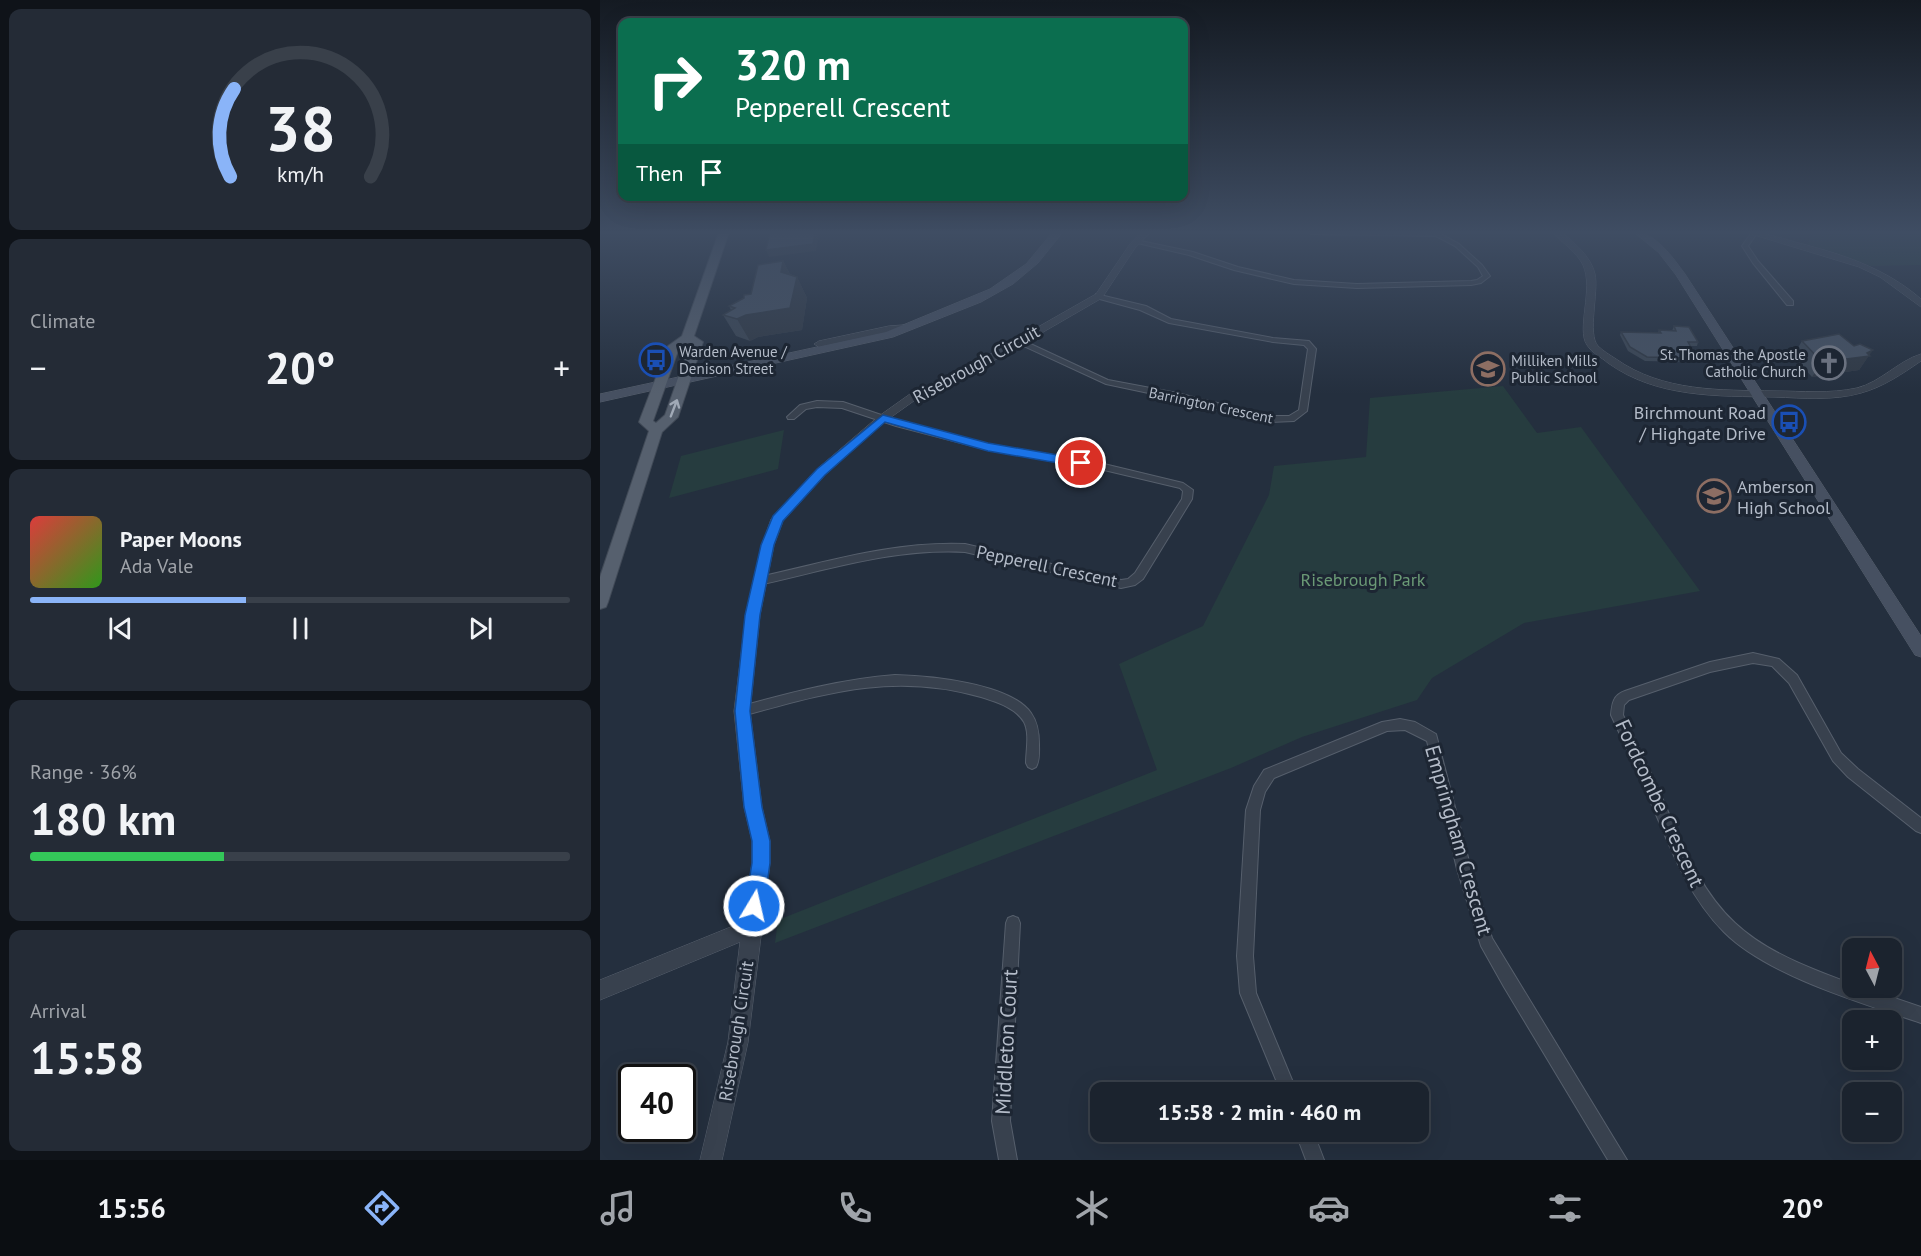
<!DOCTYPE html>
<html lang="en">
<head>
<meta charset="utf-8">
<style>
  :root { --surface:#1b232e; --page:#242b36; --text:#f1f3f6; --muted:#a0a4aa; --line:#39404a; --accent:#8ab4f8 }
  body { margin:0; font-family:"PT Sans",sans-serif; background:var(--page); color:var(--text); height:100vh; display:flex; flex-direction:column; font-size:22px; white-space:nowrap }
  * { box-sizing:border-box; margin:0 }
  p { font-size:20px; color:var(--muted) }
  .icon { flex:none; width:33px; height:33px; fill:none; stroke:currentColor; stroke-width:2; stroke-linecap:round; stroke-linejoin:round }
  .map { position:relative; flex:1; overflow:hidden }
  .sheet { display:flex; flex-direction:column; gap:9px; padding:9px; background:#0f1319; width:600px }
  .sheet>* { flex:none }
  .hud { position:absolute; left:18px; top:18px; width:570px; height:183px; border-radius:12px; box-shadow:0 6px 24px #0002,0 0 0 2px var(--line); background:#0b6e4f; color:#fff; overflow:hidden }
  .needle { width:39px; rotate:353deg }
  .fabs { position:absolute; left:1242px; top:938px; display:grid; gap:12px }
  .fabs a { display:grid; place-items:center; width:60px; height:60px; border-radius:12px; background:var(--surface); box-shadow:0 6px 24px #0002,0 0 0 2px var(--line); font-size:30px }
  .speed { position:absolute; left:18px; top:1064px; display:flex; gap:12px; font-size:30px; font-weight:700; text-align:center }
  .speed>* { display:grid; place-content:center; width:78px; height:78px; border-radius:50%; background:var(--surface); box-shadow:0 6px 24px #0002,0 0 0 2px var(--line); line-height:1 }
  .speed .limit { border:3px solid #111; border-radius:9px; background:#fff; color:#111 }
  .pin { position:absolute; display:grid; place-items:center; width:51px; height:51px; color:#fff; margin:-26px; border:3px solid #fff; border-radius:50%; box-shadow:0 2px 6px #0007 }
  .me { position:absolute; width:66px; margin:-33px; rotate:9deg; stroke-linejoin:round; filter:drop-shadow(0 0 4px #0008) }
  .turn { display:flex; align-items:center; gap:21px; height:126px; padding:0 18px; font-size:27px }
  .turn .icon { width:78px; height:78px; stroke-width:2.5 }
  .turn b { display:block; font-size:42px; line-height:51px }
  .then { display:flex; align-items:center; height:57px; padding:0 18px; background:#0003; gap:12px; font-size:22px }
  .big { font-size:45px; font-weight:700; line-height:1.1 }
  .sheet .tile { flex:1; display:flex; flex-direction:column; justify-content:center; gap:9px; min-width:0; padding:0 21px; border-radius:12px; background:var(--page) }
  .sheet .dial { align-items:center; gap:0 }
  .dial svg { height:156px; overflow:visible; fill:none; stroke:var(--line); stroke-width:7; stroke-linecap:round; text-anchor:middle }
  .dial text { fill:var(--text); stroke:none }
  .song { display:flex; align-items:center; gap:18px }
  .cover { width:72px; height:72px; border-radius:9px; background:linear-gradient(135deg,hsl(0 70% 55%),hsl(110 70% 35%)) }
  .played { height:6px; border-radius:3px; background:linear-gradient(90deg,var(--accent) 40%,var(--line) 40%) }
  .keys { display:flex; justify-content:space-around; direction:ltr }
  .heat { display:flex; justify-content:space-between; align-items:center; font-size:33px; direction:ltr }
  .charge { height:9px; border-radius:4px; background:linear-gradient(90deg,#34c759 36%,var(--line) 0) }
  .trip { position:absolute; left:490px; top:1082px; width:339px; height:60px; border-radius:12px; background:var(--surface); box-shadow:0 6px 24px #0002,0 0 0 2px var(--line); font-weight:700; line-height:60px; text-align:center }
  .menu { display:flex; height:96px; justify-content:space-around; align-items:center; background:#0b0e12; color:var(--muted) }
  .menu .icon { width:42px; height:42px }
  .menu .current { color:var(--accent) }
  .menu b { font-size:27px; color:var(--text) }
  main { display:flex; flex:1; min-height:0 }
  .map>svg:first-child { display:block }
  .green { fill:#263c3f }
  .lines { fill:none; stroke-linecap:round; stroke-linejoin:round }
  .minor-casing { stroke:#565f6c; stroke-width:2 }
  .tertiary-casing { stroke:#565f6c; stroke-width:1 }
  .secondary-casing { stroke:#565f6c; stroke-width:1 }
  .primary-casing { stroke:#414a57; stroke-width:2 }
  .minor { fill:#38414e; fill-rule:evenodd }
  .tertiary { fill:#38414e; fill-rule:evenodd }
  .secondary { fill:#465061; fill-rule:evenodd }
  .primary { fill:#56606e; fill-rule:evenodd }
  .wall { fill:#3b4654 }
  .shaded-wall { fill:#303945 }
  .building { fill:#455162; stroke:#303945; stroke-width:1.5 }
  .oneway { stroke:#a1aab7 }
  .route { fill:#1a73e8; stroke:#114b97; stroke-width:1.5 }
  .labels { text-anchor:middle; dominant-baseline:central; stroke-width:6; stroke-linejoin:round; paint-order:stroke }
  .far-poi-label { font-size:15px; fill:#b4bcc9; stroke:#1d2633; text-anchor:start }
  .far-street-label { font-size:15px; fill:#b4bcc9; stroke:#1d2633 }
  .street-label { font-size:18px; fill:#b4bcc9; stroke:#1d2633 }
  .poi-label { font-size:18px; fill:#b4bcc9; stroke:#1d2633; text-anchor:end }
  .park-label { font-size:18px; fill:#6b9a76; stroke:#1d2633 }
  .near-street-label { font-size:21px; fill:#b4bcc9; stroke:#1d2633 }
</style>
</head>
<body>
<main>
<section class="sheet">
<div class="tile dial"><svg viewBox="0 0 100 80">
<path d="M14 69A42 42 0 1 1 86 69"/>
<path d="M14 69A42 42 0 0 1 16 24" stroke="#8ab4f8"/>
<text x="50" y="56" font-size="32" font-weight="700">38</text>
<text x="50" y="72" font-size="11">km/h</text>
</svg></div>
<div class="tile"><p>Climate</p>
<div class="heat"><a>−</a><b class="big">20°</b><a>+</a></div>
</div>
<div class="tile">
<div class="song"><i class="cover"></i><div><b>Paper Moons</b><p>Ada Vale</p></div></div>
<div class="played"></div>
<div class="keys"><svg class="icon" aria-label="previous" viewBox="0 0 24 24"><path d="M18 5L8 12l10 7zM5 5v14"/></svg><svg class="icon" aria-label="pause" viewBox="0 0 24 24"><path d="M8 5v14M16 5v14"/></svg><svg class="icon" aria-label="next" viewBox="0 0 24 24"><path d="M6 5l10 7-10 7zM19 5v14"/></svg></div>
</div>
<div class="tile"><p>Range · 36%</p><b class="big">180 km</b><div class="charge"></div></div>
<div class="tile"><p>Arrival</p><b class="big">15:58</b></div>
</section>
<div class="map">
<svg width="1321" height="1160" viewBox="0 0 1321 1160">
  <rect width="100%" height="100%" fill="#242f3e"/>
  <!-- green -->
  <g class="green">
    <path d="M 1214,232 L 1321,232 L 1321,265 L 1271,266 L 1207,244 Z"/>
    <path d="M 903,386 L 937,433 L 981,427 L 1100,591 L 924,623 L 832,678 L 817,700 L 702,737 L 631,768 L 175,943 L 178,920 L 557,770 L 519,664 L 603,626 L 669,495 L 674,466 L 766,457 L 770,398 Z"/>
    <path d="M 184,430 L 178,469 L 69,498 L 81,456 Z"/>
  </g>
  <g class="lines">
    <!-- minor casing -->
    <g class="minor-casing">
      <g id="minor">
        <path d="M 707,232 L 837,232 L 859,244 L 882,265 L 890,276 L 881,283 L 871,285 L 757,288 L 694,284 L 634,270 L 589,255 L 533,242 L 536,240 L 593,252 L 638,267 L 694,280 L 757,284 L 871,281 L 877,280 L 883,276 L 878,267 L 855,246 L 836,236 L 710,234 Z"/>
        <path d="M 1152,232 L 1158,232 L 1148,246 L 1158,261 L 1193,301 L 1193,305 L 1187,305 L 1153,263 L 1142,246 Z"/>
        <path d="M 496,294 L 546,306 L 571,319 L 673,338 L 709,341 L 716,349 L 707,411 L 694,421 L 670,422 L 577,399 L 506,384 L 415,342 L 422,340 L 508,380 L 577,393 L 670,416 L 689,416 L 699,410 L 708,349 L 704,345 L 673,342 L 569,323 L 540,310 L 496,298 Z"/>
        <path d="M 217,401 L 243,402 L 302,422 L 388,444 L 504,464 L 583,483 L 593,490 L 592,499 L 543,579 L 535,585 L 521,588 L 365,552 C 294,548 227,570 159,585 L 155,584 L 154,581 L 155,578 L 159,577 C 227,562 294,541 365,544 L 521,580 L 528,579 L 535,573 L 582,499 L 583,491 L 580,488 L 504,470 L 388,450 L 296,426 L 242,408 L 217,407 L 206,409 L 194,419 L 188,419 L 187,417 L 200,405 Z"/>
        <path d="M 1153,653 L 1179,659 L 1197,675 L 1241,753 L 1258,769 L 1321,818 L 1321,833 L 1316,831 L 1248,777 L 1233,761 L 1189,683 L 1172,666 L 1153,663 L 1110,672 L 1029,700 L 1024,705 L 1023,715 C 1035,740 1047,764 1058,789 C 1079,835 1097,888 1135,923 C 1167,953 1212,969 1252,984 L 1252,987 L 1262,987 L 1321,1007 L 1321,1023 C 1262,1003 1168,976 1124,932 C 1087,895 1069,844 1049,798 C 1037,770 1024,743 1011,715 C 1012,704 1013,695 1025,691 L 1110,662 Z"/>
        <path d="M 295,675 C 330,676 410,683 431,713 C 438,723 439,733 439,744 C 439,752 440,760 436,767 L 432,769 L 428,767 L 426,763 C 426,751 430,733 424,722 C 415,707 396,702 381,697 C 293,672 227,693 142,716 L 138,715 L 136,711 L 138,707 L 142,706 C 193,692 243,679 295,675 Z"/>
        <path d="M 800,719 L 815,722 L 836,734 L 871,869 L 892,938 L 1027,1160 L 1008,1160 L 904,987 L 881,946 L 857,869 L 827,741 L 805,730 L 787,731 L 674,778 L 665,792 L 660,810 L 653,956 L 656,993 L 697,1092 L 681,1092 L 640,993 L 637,956 L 646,810 L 654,786 L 664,770 L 782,722 Z"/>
        <path d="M 413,916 L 418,918 L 420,923 L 410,1121 L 417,1160 L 399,1160 L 392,1121 L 406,923 L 408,918 Z"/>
        <path d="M 695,1131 L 713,1131 L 724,1160 L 706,1160 Z"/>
      </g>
    </g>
    <!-- tertiary casing -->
    <g class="tertiary-casing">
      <g id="tertiary">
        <path d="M 542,232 L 551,232 L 535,248 L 502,298 L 381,368 L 318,398 L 287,420 L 225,475 L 183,521 L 174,545 L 160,615 L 150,711 L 162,807 L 170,841 L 170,863 L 148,1042 L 122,1160 L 100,1160 L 128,1042 L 140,942 L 0,1000 L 0,980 L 143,922 L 152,863 L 152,841 L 144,807 L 134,711 L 146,615 L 162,545 L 171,519 L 217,469 L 279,416 L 310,394 L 373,364 L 496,294 L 530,244 Z"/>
        <path d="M 952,232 C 962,232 968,236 975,244 C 984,252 992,262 995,274 C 999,292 987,334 998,346 C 1003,351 1010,355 1016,359 C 1063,392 1120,390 1175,391 C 1202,391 1230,394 1257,388 C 1281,382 1298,361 1321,354 L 1321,361 C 1302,374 1283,387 1261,393 C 1233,401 1203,398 1175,397 C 1117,396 1057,398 1008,363 C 1001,357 992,353 987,345 C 976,329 994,289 983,265 C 976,251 962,243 952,232 Z"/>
        <path d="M 1145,232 C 1162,232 1178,237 1195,242 C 1241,254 1284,267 1321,299 L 1321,307 L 1280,277 L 1259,267 Z"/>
        <path d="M 306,325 L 311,328 L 309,330 L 289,332 L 219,347 L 214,344 L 219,341 L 289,326 Z"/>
      </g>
    </g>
    <!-- secondary casing -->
    <g class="secondary-casing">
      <g id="secondary">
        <path d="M 453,232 L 463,232 L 438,263 L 413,284 L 381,302 L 293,337 L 0,402 L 0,394 L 286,332 L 390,289 L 426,264 Z"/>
        <path d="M 1034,232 C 1056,232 1073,258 1085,274 L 1321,636 L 1321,657 L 1315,655 L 1076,275 L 1059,253 Z"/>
      </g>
    </g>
    <!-- primary casing -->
    <g class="primary-casing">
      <path id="primary" d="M 119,232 L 129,232 L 94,336 L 103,342 L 78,417 L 62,432 L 8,602 L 6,607 L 0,609 L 0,577 L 49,431 L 39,422 L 68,346 L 82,336 ZM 88,343 L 90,344 L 65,415 L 56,423 L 53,421 L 79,348 Z"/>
    </g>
    <!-- minor -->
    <use href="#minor" class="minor"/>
    <!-- tertiary -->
    <use href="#tertiary" class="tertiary"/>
    <!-- secondary -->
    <use href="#secondary" class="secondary"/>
    <!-- primary -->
    <use href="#primary" class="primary"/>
  </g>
  <!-- wall -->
  <g class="wall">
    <path d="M 183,261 L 190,274 L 197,277 L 207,298 L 202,330 L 158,337 L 150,341 L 136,336 L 123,315 L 131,310 L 129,306 L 151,294 Z"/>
    <path d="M 1074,326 L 1098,342 L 1097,346 L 1090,346 L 1095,360 L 1089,362 L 1045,361 L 1028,351 L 1020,335 L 1021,332 L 1058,333 L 1059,330 L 1072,331 Z"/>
    <path d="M 1202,341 L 1269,355 L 1259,370 L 1212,377 L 1193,356 Z"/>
  </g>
  <!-- shaded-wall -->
  <g class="shaded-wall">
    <path d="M 215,232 L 219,232 L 216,251 L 169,257 L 166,250 Z"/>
    <path d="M 183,261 L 194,282 L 181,272 Z"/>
    <path d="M 197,277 L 207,298 L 202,330 L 158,337 L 150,341 L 137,319 Z"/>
    <path d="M 1273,350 L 1259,370 L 1212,377 L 1222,362 L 1267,353 Z"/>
    <path d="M 1096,356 L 1095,360 L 1089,362 L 1090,358 Z"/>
  </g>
  <!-- building -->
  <g class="building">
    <path d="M 170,232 L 215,232 L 213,244 L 166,250 Z"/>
    <path d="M 183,261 L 181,272 L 197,277 L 190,308 L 146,315 L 137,319 L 123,315 L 135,308 L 129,306 L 144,298 L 144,295 L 151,294 L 158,265 Z"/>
    <path d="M 1074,326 L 1089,327 L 1098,342 L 1088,342 L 1096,356 L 1090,358 L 1047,357 L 1030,347 L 1021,332 L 1061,333 L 1059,330 L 1076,331 Z"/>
    <path d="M 1239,334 L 1254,346 L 1260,344 L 1273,350 L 1267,353 L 1270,356 L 1222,362 L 1202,341 Z"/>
  </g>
  <!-- one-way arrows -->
  <defs><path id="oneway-shaft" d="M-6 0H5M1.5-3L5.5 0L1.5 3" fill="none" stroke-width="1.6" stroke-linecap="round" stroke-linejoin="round" transform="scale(1.5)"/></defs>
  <use class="oneway" href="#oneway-shaft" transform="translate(74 408) rotate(-69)"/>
  <!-- sky -->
  <linearGradient id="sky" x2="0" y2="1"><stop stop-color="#141a22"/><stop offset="0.59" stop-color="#3f4d63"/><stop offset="1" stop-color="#3f4d63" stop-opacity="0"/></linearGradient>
  <rect width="1321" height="394" fill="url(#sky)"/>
  <!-- route -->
  <path class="route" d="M 283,415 L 388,443 L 481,459 L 487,463 L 481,467 L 388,451 L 285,422 L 225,475 L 183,521 L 174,545 L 160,615 L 150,711 L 162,807 L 170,841 L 170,863 L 164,906 L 161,913 L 154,916 L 148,913 L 145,906 L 152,863 L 152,841 L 144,807 L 135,711 L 145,615 L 161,545 L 173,516 L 217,469 Z"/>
  <!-- icons -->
  <defs>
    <g id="bus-ring" transform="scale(1.725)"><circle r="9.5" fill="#1d2633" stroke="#1a4fb4" stroke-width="1.5"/><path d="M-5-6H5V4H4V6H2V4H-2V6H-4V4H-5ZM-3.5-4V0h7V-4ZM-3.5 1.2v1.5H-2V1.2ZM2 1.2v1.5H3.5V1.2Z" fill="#1a4fb4"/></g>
    <g id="church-ring" transform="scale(1.725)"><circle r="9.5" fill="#1d2633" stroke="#6b7280" stroke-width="1.5"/><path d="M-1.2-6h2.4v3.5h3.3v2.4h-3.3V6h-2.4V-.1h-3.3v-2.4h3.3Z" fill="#6b7280"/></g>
    <g id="school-ring" transform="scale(1.725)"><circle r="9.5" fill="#1d2633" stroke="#8d6e63" stroke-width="1.5"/><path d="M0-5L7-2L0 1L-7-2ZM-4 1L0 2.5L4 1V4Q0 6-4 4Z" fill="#8d6e63"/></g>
  </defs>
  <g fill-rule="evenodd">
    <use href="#bus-ring" x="56" y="360"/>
    <use href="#church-ring" x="1229" y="363"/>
    <use href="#school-ring" x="888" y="369"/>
    <use href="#bus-ring" x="1189" y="422"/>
    <use href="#school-ring" x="1114" y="496"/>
  </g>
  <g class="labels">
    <!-- far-poi labels -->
    <g class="far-poi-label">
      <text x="79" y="351">Warden Avenue /<tspan x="79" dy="17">Denison Street</tspan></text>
      <text x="1206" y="354" text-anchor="end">St. Thomas the Apostle<tspan x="1206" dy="17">Catholic Church</tspan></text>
      <text x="911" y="360">Milliken Mills<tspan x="911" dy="17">Public School</tspan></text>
    </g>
    <!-- far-street labels -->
    <g class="far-street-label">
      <text transform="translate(611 405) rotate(12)">Barrington Crescent</text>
    </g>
    <!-- street labels -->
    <g class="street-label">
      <text transform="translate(376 364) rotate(-29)">Risebrough Circuit</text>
      <text transform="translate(447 566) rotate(12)">Pepperell Crescent</text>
      <text transform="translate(136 1031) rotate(-81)">Risebrough Circuit</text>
    </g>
    <!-- poi labels -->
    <g class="poi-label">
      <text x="1166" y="412">Birchmount Road<tspan x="1166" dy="21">/ Highgate Drive</tspan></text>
      <text x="1137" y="486" text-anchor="start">Amberson<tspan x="1137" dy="21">High School</tspan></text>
    </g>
    <!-- park labels -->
    <g class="park-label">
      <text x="763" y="579">Risebrough Park</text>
    </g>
    <!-- near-street labels -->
    <g class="near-street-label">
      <text transform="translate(1060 803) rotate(65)">Fordcombe Crescent</text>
      <text transform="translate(859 840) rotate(74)">Empringham Crescent</text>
      <text transform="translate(406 1042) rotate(-87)">Middleton Court</text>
    </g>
  </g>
</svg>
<div class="fabs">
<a><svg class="needle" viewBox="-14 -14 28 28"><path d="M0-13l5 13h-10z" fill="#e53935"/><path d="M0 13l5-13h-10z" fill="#a0a4aa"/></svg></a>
<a>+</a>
<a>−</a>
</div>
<div class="speed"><div class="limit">40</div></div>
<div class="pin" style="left:481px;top:463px;background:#d93025"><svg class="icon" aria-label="arrive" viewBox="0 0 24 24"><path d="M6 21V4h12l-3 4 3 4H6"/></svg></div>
<svg class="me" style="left:154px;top:906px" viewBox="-20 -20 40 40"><circle r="17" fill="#1a73e8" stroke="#fff" stroke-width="3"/><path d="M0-11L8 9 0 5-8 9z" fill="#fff"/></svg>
<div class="trip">15:58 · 2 min · 460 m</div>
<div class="hud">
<div class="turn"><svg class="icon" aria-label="right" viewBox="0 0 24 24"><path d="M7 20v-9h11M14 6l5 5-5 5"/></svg><div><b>320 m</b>Pepperell Crescent</div></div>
<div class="then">Then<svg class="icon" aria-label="arrive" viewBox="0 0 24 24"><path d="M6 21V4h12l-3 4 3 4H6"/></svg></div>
</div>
</div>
</main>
<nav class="menu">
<b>15:56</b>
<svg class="icon current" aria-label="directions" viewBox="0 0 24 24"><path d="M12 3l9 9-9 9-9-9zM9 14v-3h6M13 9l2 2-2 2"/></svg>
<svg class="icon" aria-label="music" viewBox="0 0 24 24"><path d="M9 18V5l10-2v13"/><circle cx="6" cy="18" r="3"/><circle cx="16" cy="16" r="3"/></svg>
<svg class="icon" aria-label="phone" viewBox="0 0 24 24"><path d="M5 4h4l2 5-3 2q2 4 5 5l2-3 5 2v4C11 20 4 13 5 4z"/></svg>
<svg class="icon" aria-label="climate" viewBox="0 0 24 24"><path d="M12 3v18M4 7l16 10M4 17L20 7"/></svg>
<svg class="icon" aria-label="car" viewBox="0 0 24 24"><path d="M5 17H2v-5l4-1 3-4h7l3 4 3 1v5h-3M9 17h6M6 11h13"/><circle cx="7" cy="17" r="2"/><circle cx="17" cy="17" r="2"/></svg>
<svg class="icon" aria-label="filters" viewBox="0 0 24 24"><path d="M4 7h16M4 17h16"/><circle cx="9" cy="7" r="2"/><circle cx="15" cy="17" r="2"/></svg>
<b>20°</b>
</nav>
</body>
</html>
